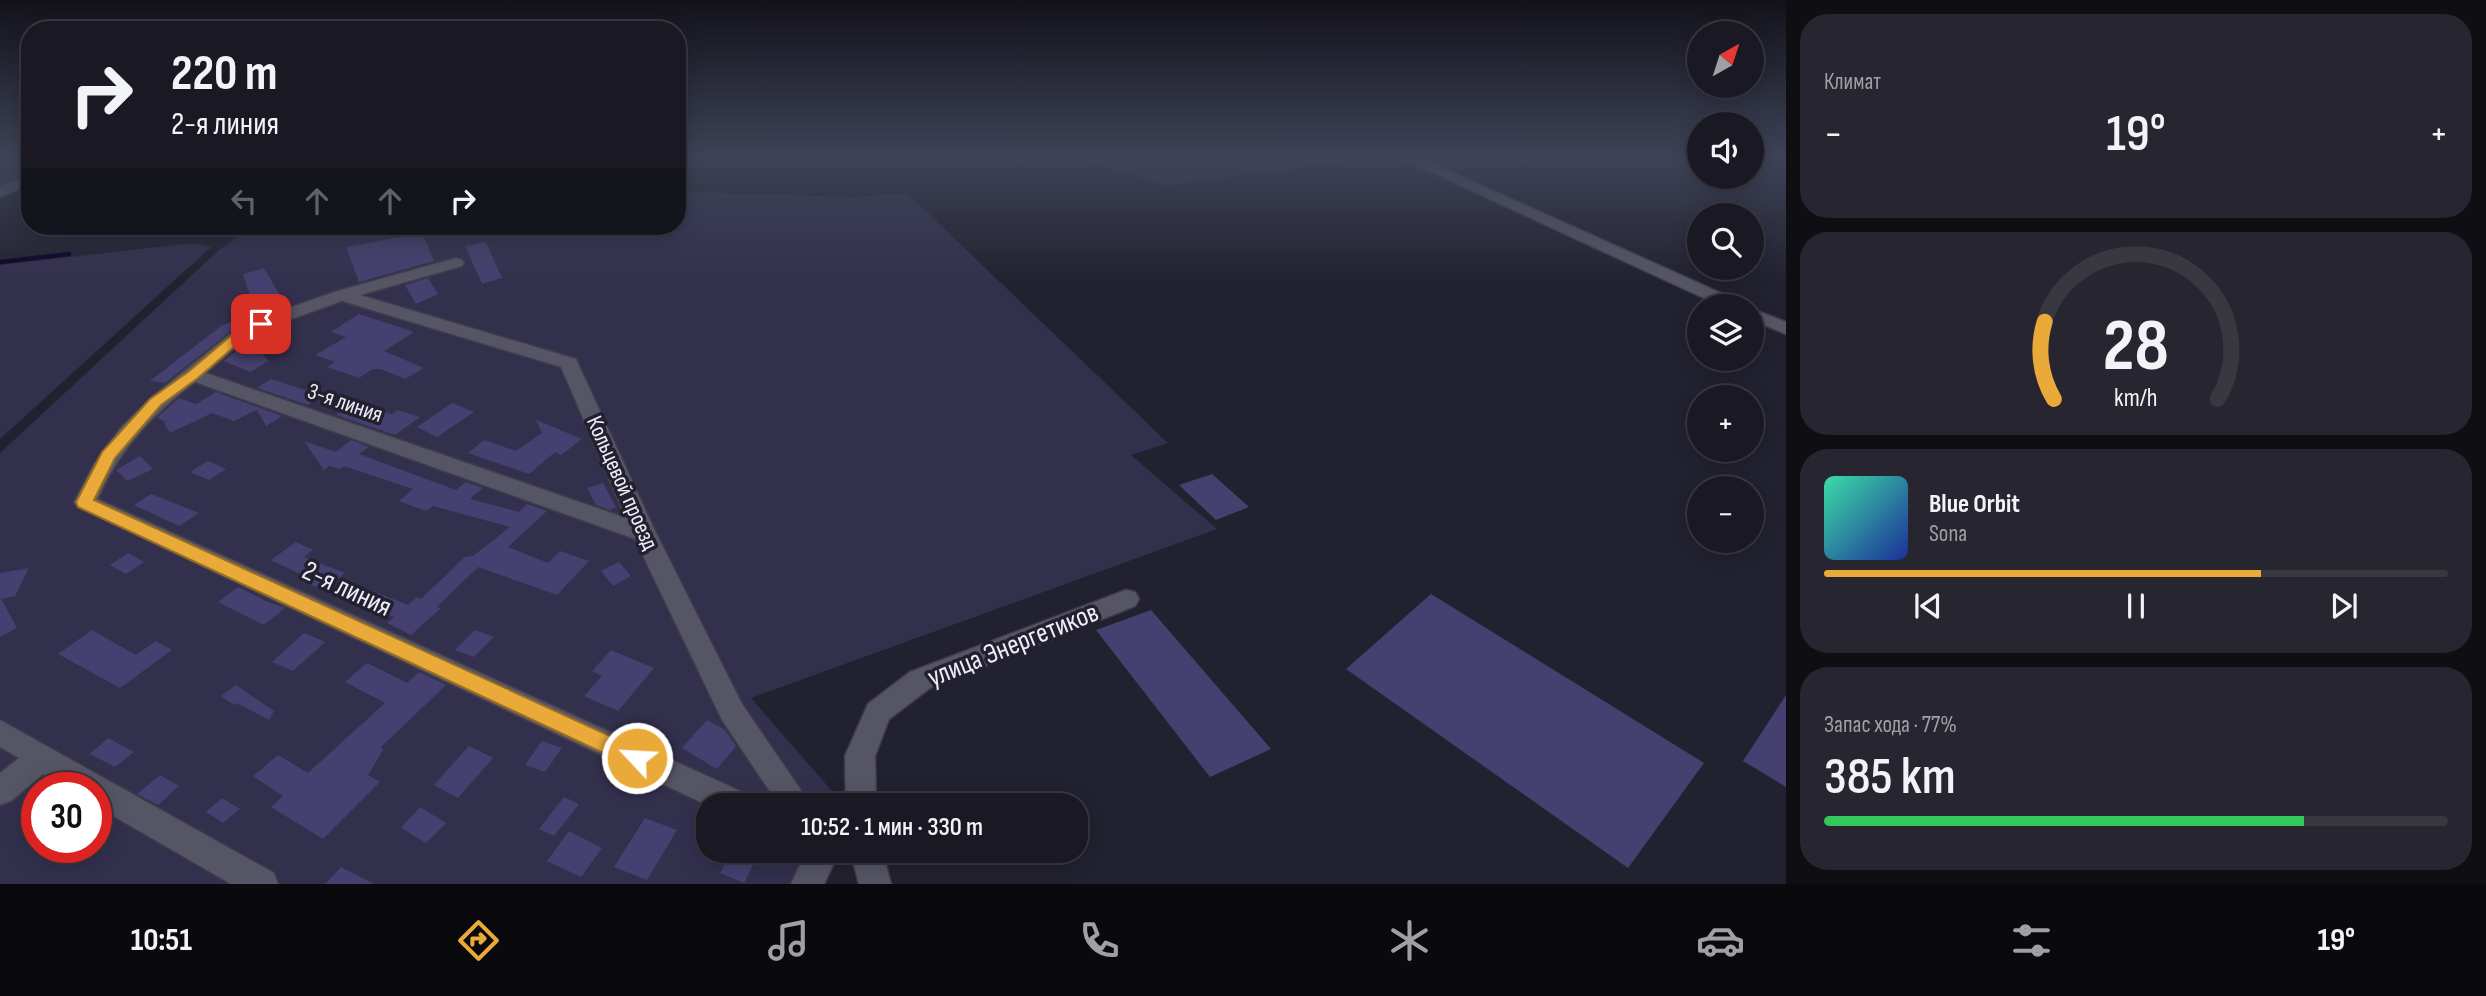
<!DOCTYPE html>
<html lang="ru">
<head>
<meta charset="utf-8">
<style>
  :root { --surface:#1a1923; --page:#272630; --text:#f1f3f6; --muted:#9fa0a6; --line:#383841; --accent:#eaaa39 }
  body { margin:0; font-family:"Sofia Sans Condensed",sans-serif; background:var(--page); color:var(--text); height:100vh; display:flex; flex-direction:column; font-size:26px; white-space:nowrap }
  * { box-sizing:border-box; margin:0 }
  p { font-size:23px; color:var(--muted) }
  .icon { flex:none; width:38px; height:38px; fill:none; stroke:currentColor; stroke-width:2; stroke-linecap:round; stroke-linejoin:round }
  .map { position:relative; flex:1; overflow:hidden }
  .drawer { display:flex; flex-direction:column; gap:14px; padding:14px; background:#0e0e13; width:700px }
  .drawer>* { flex:none }
  .banner { position:absolute; left:21px; top:21px; width:665px; height:214px; border-radius:28px; box-shadow:0 4px 18px #0003,0 0 0 2px var(--line); background:#1a1923; color:var(--text); overflow:hidden }
  .needle { width:46px; rotate:39deg }
  .buttons { position:absolute; left:1687px; top:21px; display:grid; gap:14px }
  .buttons a { display:grid; place-items:center; width:77px; height:77px; border-radius:50%; background:var(--surface); box-shadow:0 4px 18px #0003,0 0 0 2px var(--line); font-size:35px }
  .speed { position:absolute; left:21px; top:772px; display:flex; gap:14px; font-size:35px; font-weight:700; text-align:center }
  .speed>* { display:grid; place-content:center; width:91px; height:91px; border-radius:50%; background:var(--surface); box-shadow:0 4px 18px #0003,0 0 0 2px var(--line); line-height:1 }
  .speed .limit { border:10px solid #d22; background:#fff; color:#111 }
  .pin { position:absolute; display:grid; place-items:center; width:60px; height:60px; color:#fff; margin:-30px; border-radius:14px; box-shadow:0 4px 10px #0006 }
  .me { position:absolute; width:77px; margin:-38px; rotate:295deg; stroke-linejoin:round; filter:drop-shadow(0 0 5px #0008) }
  .turn { display:flex; align-items:center; gap:24px; height:147px; padding:0 35px; font-size:32px }
  .turn .icon { width:91px; height:91px; stroke-width:2.5 }
  .turn b { display:block; font-size:49px; line-height:60px }
  .lanes { display:flex; align-items:center; height:66px; padding:0 35px; background:#0003; justify-content:center; gap:35px; direction:ltr }
  .lanes .off { opacity:.35 }
  .big { font-size:52px; font-weight:600; line-height:1.1 }
  .drawer .widget { flex:1; display:flex; flex-direction:column; justify-content:center; gap:10px; min-width:0; padding:0 24px; border-radius:28px; background:var(--page) }
  .drawer .dial { align-items:center; gap:0 }
  .dial svg { height:182px; overflow:visible; fill:none; stroke:var(--line); stroke-width:7; stroke-linecap:round; text-anchor:middle }
  .dial text { fill:var(--text); stroke:none }
  .song { display:flex; align-items:center; gap:21px }
  .cover { width:84px; height:84px; border-radius:10px; background:linear-gradient(135deg,hsl(160 70% 55%),hsl(230 70% 35%)) }
  .played { height:7px; border-radius:4px; background:linear-gradient(90deg,var(--accent) 70%,var(--line) 70%) }
  .keys { display:flex; justify-content:space-around; direction:ltr }
  .heat { display:flex; justify-content:space-between; align-items:center; font-size:38px; direction:ltr }
  .charge { height:10px; border-radius:5px; background:linear-gradient(90deg,#34c759 77%,var(--line) 0) }
  .trip { position:absolute; left:696px; top:793px; width:392px; height:70px; border-radius:28px; background:var(--surface); box-shadow:0 4px 18px #0003,0 0 0 2px var(--line); font-weight:600; line-height:70px; text-align:center }
  .dock { display:flex; height:112px; justify-content:space-around; align-items:center; background:#0a0a0e; color:var(--muted) }
  .dock .icon { width:49px; height:49px }
  .dock .on { color:var(--accent) }
  .dock b { font-size:32px; color:var(--text) }
  main { display:flex; flex:1; min-height:0 }
  .map>svg:first-child { display:block }
  .green { fill:#33304e; fill-rule:evenodd }
  .lines { fill:none; stroke-linecap:round; stroke-linejoin:round }
  .stream { stroke:#0a0026; stroke-width:4.5 }
  .building { fill:#45406f }
  .minor-casing { stroke:#3e3d48; stroke-width:3 }
  .minor { fill:#565565; fill-rule:evenodd }
  .route { fill:#eaaa39; stroke:#986e25; stroke-width:2 }
  .labels { text-anchor:middle; dominant-baseline:central; stroke-width:7; stroke-linejoin:round; paint-order:stroke }
  .street-label { font-size:23px; fill:#eeedf7; stroke:#22212f }
  .near-street-label { font-size:28px; fill:#eeedf7; stroke:#22212f }
</style>
</head>
<body>
<main>
<div class="map">
<svg width="1786" height="884" viewBox="0 0 1786 884">
  <rect width="100%" height="100%" fill="#22212f"/>
  <!-- green -->
  <g class="green">
    <path d="M 0,158 L 30,158 L 30,185 L 0,189 Z"/>
    <path d="M 1083,158 L 1365,158 L 1165,186 Z"/>
    <path d="M 692,192 L 853,197 L 907,193 L 1168,443 L 1131,455 L 1217,529 L 751,698 L 838,798 L 837,805 L 709,805 L 709,850 L 824,851 L 807,884 L 0,884 L 0,453 L 220,249 L 245,232 L 325,226 L 677,226 L 677,193 ZM 37,788 L 96,788 L 96,847 L 37,847 Z"/>
    <path d="M 194,243 L 211,247 L 0,439 L 0,265 Z"/>
  </g>
  <g class="lines">
    <!-- stream -->
    <path class="stream" d="M 0,262 L 69,254"/>
  </g>
  <!-- building -->
  <g class="building">
    <path d="M 422,233 L 434,261 L 359,282 L 346,247 Z"/>
    <path d="M 486,242 L 502,278 L 482,284 L 465,246 Z"/>
    <path d="M 264,268 L 286,306 L 257,316 L 243,274 Z"/>
    <path d="M 428,278 L 438,294 L 416,304 L 405,285 Z"/>
    <path d="M 359,314 L 414,332 L 384,351 L 424,368 L 405,379 L 381,369 L 373,369 L 359,378 L 327,367 L 335,362 L 315,355 L 346,337 L 331,332 Z"/>
    <path d="M 231,322 L 236,327 L 165,383 L 150,381 L 221,326 Z"/>
    <path d="M 249,341 L 269,361 L 250,372 L 224,361 Z"/>
    <path d="M 271,379 L 293,386 L 322,396 L 308,405 L 257,388 Z"/>
    <path d="M 216,392 L 282,416 L 266,426 L 257,410 L 234,421 L 212,413 L 170,433 L 164,423 L 166,422 L 157,418 L 179,398 L 196,404 Z"/>
    <path d="M 353,402 L 392,414 L 398,410 L 420,417 L 395,435 L 336,415 Z"/>
    <path d="M 452,403 L 474,412 L 437,437 L 417,427 Z"/>
    <path d="M 536,420 L 582,439 L 561,455 L 555,452 L 529,474 L 468,453 L 484,440 L 516,451 L 542,433 Z"/>
    <path d="M 351,440 L 369,447 L 359,454 L 456,490 L 466,482 L 483,488 L 470,499 L 519,512 L 527,504 L 547,511 L 508,547 L 548,563 L 560,551 L 589,561 L 557,595 L 478,567 L 437,607 L 441,608 L 411,635 L 387,623 L 394,617 L 359,602 L 373,591 L 408,605 L 417,597 L 421,599 L 465,557 L 473,556 L 510,527 L 433,506 L 426,511 L 399,501 L 413,489 L 344,466 L 339,469 L 329,466 L 324,470 L 304,441 L 336,452 Z"/>
    <path d="M 140,456 L 153,469 L 127,481 L 116,470 Z"/>
    <path d="M 208,461 L 226,469 L 209,480 L 190,472 Z"/>
    <path d="M 1212,474 L 1249,507 L 1216,520 L 1179,485 Z"/>
    <path d="M 603,483 L 616,507 L 610,510 L 596,505 L 587,488 Z"/>
    <path d="M 151,494 L 199,513 L 179,526 L 134,505 Z"/>
    <path d="M 296,542 L 313,550 L 304,557 L 345,573 L 324,590 L 303,582 L 308,578 L 271,560 Z"/>
    <path d="M 128,553 L 144,562 L 126,574 L 110,565 Z"/>
    <path d="M 619,562 L 631,576 L 613,586 L 601,571 Z"/>
    <path d="M 29,568 L 15,596 L 1,599 L 17,628 L 0,637 L 0,573 Z"/>
    <path d="M 238,587 L 266,601 L 285,608 L 264,625 L 218,602 Z"/>
    <path d="M 1431,594 L 1704,763 L 1628,868 L 1346,669 Z"/>
    <path d="M 1151,610 L 1271,749 L 1210,777 L 1096,630 Z"/>
    <path d="M 92,630 L 136,655 L 156,641 L 172,650 L 120,688 L 58,654 Z"/>
    <path d="M 475,630 L 494,637 L 474,657 L 455,650 Z"/>
    <path d="M 304,633 L 325,642 L 293,671 L 272,662 Z"/>
    <path d="M 611,650 L 654,668 L 618,711 L 584,696 L 602,676 L 592,671 Z"/>
    <path d="M 367,663 L 407,683 L 419,672 L 446,685 L 380,748 L 383,750 L 368,775 L 380,782 L 323,839 L 271,807 L 283,796 L 253,776 L 278,755 L 308,773 L 385,703 L 345,682 Z"/>
    <path d="M 236,685 L 274,711 L 269,720 L 237,703 L 234,705 L 221,696 Z"/>
    <path d="M 1786,695 L 1786,787 L 1743,761 Z"/>
    <path d="M 707,720 L 725,730 L 736,746 L 717,769 L 682,748 Z"/>
    <path d="M 108,738 L 134,752 L 115,767 L 90,754 Z"/>
    <path d="M 542,741 L 562,748 L 545,772 L 525,765 Z"/>
    <path d="M 469,746 L 493,758 L 458,798 L 434,785 Z"/>
    <path d="M 160,775 L 179,786 L 158,805 L 137,794 Z"/>
    <path d="M 564,797 L 579,804 L 554,836 L 539,829 Z"/>
    <path d="M 222,798 L 240,809 L 223,823 L 206,812 Z"/>
    <path d="M 420,807 L 446,823 L 426,843 L 401,828 Z"/>
    <path d="M 645,818 L 677,830 L 647,880 L 614,867 Z"/>
    <path d="M 569,831 L 602,848 L 581,877 L 547,861 Z"/>
    <path d="M 731,852 L 755,861 L 744,883 L 720,873 Z"/>
    <path d="M 341,867 L 374,884 L 325,884 Z"/>
  </g>
  <g class="lines">
    <!-- minor casing -->
    <g class="minor-casing">
      <g id="minor">
        <path d="M 1401,158 L 1420,158 L 1741,302 L 1744,306 L 1721,306 Z"/>
        <path d="M 30,174 L 30,184 L 0,197 L 0,187 Z"/>
        <path d="M 456,258 L 462,260 L 464,263 L 462,266 L 360,295 L 576,359 L 656,533 L 742,704 L 811,805 L 779,805 L 722,720 L 635,539 L 195,382 C 153,414 119,450 98,499 L 749,795 L 753,805 L 709,806 L 77,507 L 74,502 L 94,464 L 122,426 L 152,397 L 231,333 L 255,320 L 337,291 ZM 342,301 L 561,367 L 626,518 L 206,373 L 243,341 L 267,328 Z"/>
        <path d="M 1752,309 L 1786,322 L 1786,334 L 1752,320 Z"/>
        <path d="M 1126,590 L 1135,592 L 1139,599 L 1135,606 L 930,688 L 889,719 L 875,756 L 876,805 L 846,805 L 845,756 L 868,704 L 910,672 Z"/>
        <path d="M 0,720 L 274,873 L 278,884 L 231,884 L 96,806 L 96,788 L 66,788 L 43,774 L 11,801 L 0,805 L 0,773 L 19,758 L 0,747 Z"/>
        <path d="M 807,850 L 840,850 L 824,884 L 791,884 Z"/>
        <path d="M 850,850 L 882,850 L 891,884 L 859,884 Z"/>
      </g>
    </g>
    <!-- minor -->
    <use href="#minor" class="minor"/>
  </g>
  <!-- sky -->
  <linearGradient id="sky" x2="0" y2="1"><stop stop-color="#13121a"/><stop offset="0.56" stop-color="#3e4358"/><stop offset="1" stop-color="#3e4358" stop-opacity="0"/></linearGradient>
  <rect width="1786" height="282" fill="url(#sky)"/>
  <!-- route -->
  <path class="route" d="M 261,320 L 266,322 L 266,327 L 242,340 L 198,378 L 161,405 L 115,458 L 94,500 L 645,752 L 648,758 L 645,765 L 637,768 L 629,765 L 78,507 L 76,502 L 102,452 L 150,399 L 188,372 L 233,334 Z"/>
  <g class="labels">
    <!-- street labels -->
    <g class="street-label">
      <text transform="translate(345 403) rotate(19)">3-я линия</text>
      <text transform="translate(622 483) rotate(66)">Кольцевой проезд</text>
    </g>
    <!-- near-street labels -->
    <g class="near-street-label">
      <text transform="translate(347 589) rotate(25)">2-я линия</text>
      <text transform="translate(1013 645) rotate(-22)">улица Энергетиков</text>
    </g>
  </g>
</svg>
<div class="buttons">
<a><svg class="needle" viewBox="-14 -14 28 28"><path d="M0-13l5 13h-10z" fill="#e53935"/><path d="M0 13l5-13h-10z" fill="#9fa0a6"/></svg></a>
<a><svg class="icon" aria-label="sound" viewBox="0 0 24 24"><path d="M4 9h4l5-4v14l-5-4H4zM17 9q2 3 0 6"/></svg></a>
<a><svg class="icon" aria-label="search" viewBox="0 0 24 24"><circle cx="10" cy="10" r="6"/><path d="M15 15l6 6"/></svg></a>
<a><svg class="icon" aria-label="layers" viewBox="0 0 24 24"><path d="M12 4l9 5-9 5-9-5zM3 14l9 5 9-5"/></svg></a>
<a>+</a>
<a>−</a>
</div>
<div class="speed"><div class="limit">30</div></div>
<div class="pin" style="left:261px;top:324px;background:#d93025"><svg class="icon" aria-label="arrive" viewBox="0 0 24 24"><path d="M6 21V4h12l-3 4 3 4H6"/></svg></div>
<svg class="me" style="left:637px;top:758px" viewBox="-20 -20 40 40"><circle r="17" fill="#eaaa39" stroke="#fff" stroke-width="3"/><path d="M0-11L8 9 0 5-8 9z" fill="#fff"/></svg>
<div class="trip">10:52 · 1 мин · 330 m</div>
<div class="banner">
<div class="turn"><svg class="icon" aria-label="right" viewBox="0 0 24 24"><path d="M7 20v-9h11M14 6l5 5-5 5"/></svg><div><b>220 m</b>2-я линия</div></div>
<div class="lanes"><svg class="icon off" aria-label="left" viewBox="0 0 24 24"><path d="M17 20v-9H6M10 6l-5 5 5 5"/></svg><svg class="icon off" aria-label="ahead" viewBox="0 0 24 24"><path d="M12 20V5M6 11l6-6 6 6"/></svg><svg class="icon off" aria-label="ahead" viewBox="0 0 24 24"><path d="M12 20V5M6 11l6-6 6 6"/></svg><svg class="icon" aria-label="right" viewBox="0 0 24 24"><path d="M7 20v-9h11M14 6l5 5-5 5"/></svg></div>
</div>
</div>
<section class="drawer">
<div class="widget"><p>Климат</p>
<div class="heat"><a>−</a><b class="big">19°</b><a>+</a></div>
</div>
<div class="widget dial"><svg viewBox="0 0 100 80">
<path d="M14 69A42 42 0 1 1 86 69"/>
<path d="M14 69A42 42 0 0 1 10 35" stroke="#eaaa39"/>
<text x="50" y="56" font-size="32" font-weight="700">28</text>
<text x="50" y="72" font-size="11">km/h</text>
</svg></div>
<div class="widget">
<div class="song"><i class="cover"></i><div><b>Blue Orbit</b><p>Sona</p></div></div>
<div class="played"></div>
<div class="keys"><svg class="icon" aria-label="previous" viewBox="0 0 24 24"><path d="M18 5L8 12l10 7zM5 5v14"/></svg><svg class="icon" aria-label="pause" viewBox="0 0 24 24"><path d="M8 5v14M16 5v14"/></svg><svg class="icon" aria-label="next" viewBox="0 0 24 24"><path d="M6 5l10 7-10 7zM19 5v14"/></svg></div>
</div>
<div class="widget"><p>Запас хода · 77%</p><b class="big">385 km</b><div class="charge"></div></div>
</section>
</main>
<nav class="dock">
<b>10:51</b>
<svg class="icon on" aria-label="directions" viewBox="0 0 24 24"><path d="M12 3l9 9-9 9-9-9zM9 14v-3h6M13 9l2 2-2 2"/></svg>
<svg class="icon" aria-label="music" viewBox="0 0 24 24"><path d="M9 18V5l10-2v13"/><circle cx="6" cy="18" r="3"/><circle cx="16" cy="16" r="3"/></svg>
<svg class="icon" aria-label="phone" viewBox="0 0 24 24"><path d="M5 4h4l2 5-3 2q2 4 5 5l2-3 5 2v4C11 20 4 13 5 4z"/></svg>
<svg class="icon" aria-label="climate" viewBox="0 0 24 24"><path d="M12 3v18M4 7l16 10M4 17L20 7"/></svg>
<svg class="icon" aria-label="car" viewBox="0 0 24 24"><path d="M5 17H2v-5l4-1 3-4h7l3 4 3 1v5h-3M9 17h6M6 11h13"/><circle cx="7" cy="17" r="2"/><circle cx="17" cy="17" r="2"/></svg>
<svg class="icon" aria-label="filters" viewBox="0 0 24 24"><path d="M4 7h16M4 17h16"/><circle cx="9" cy="7" r="2"/><circle cx="15" cy="17" r="2"/></svg>
<b>19°</b>
</nav>
</body>
</html>
